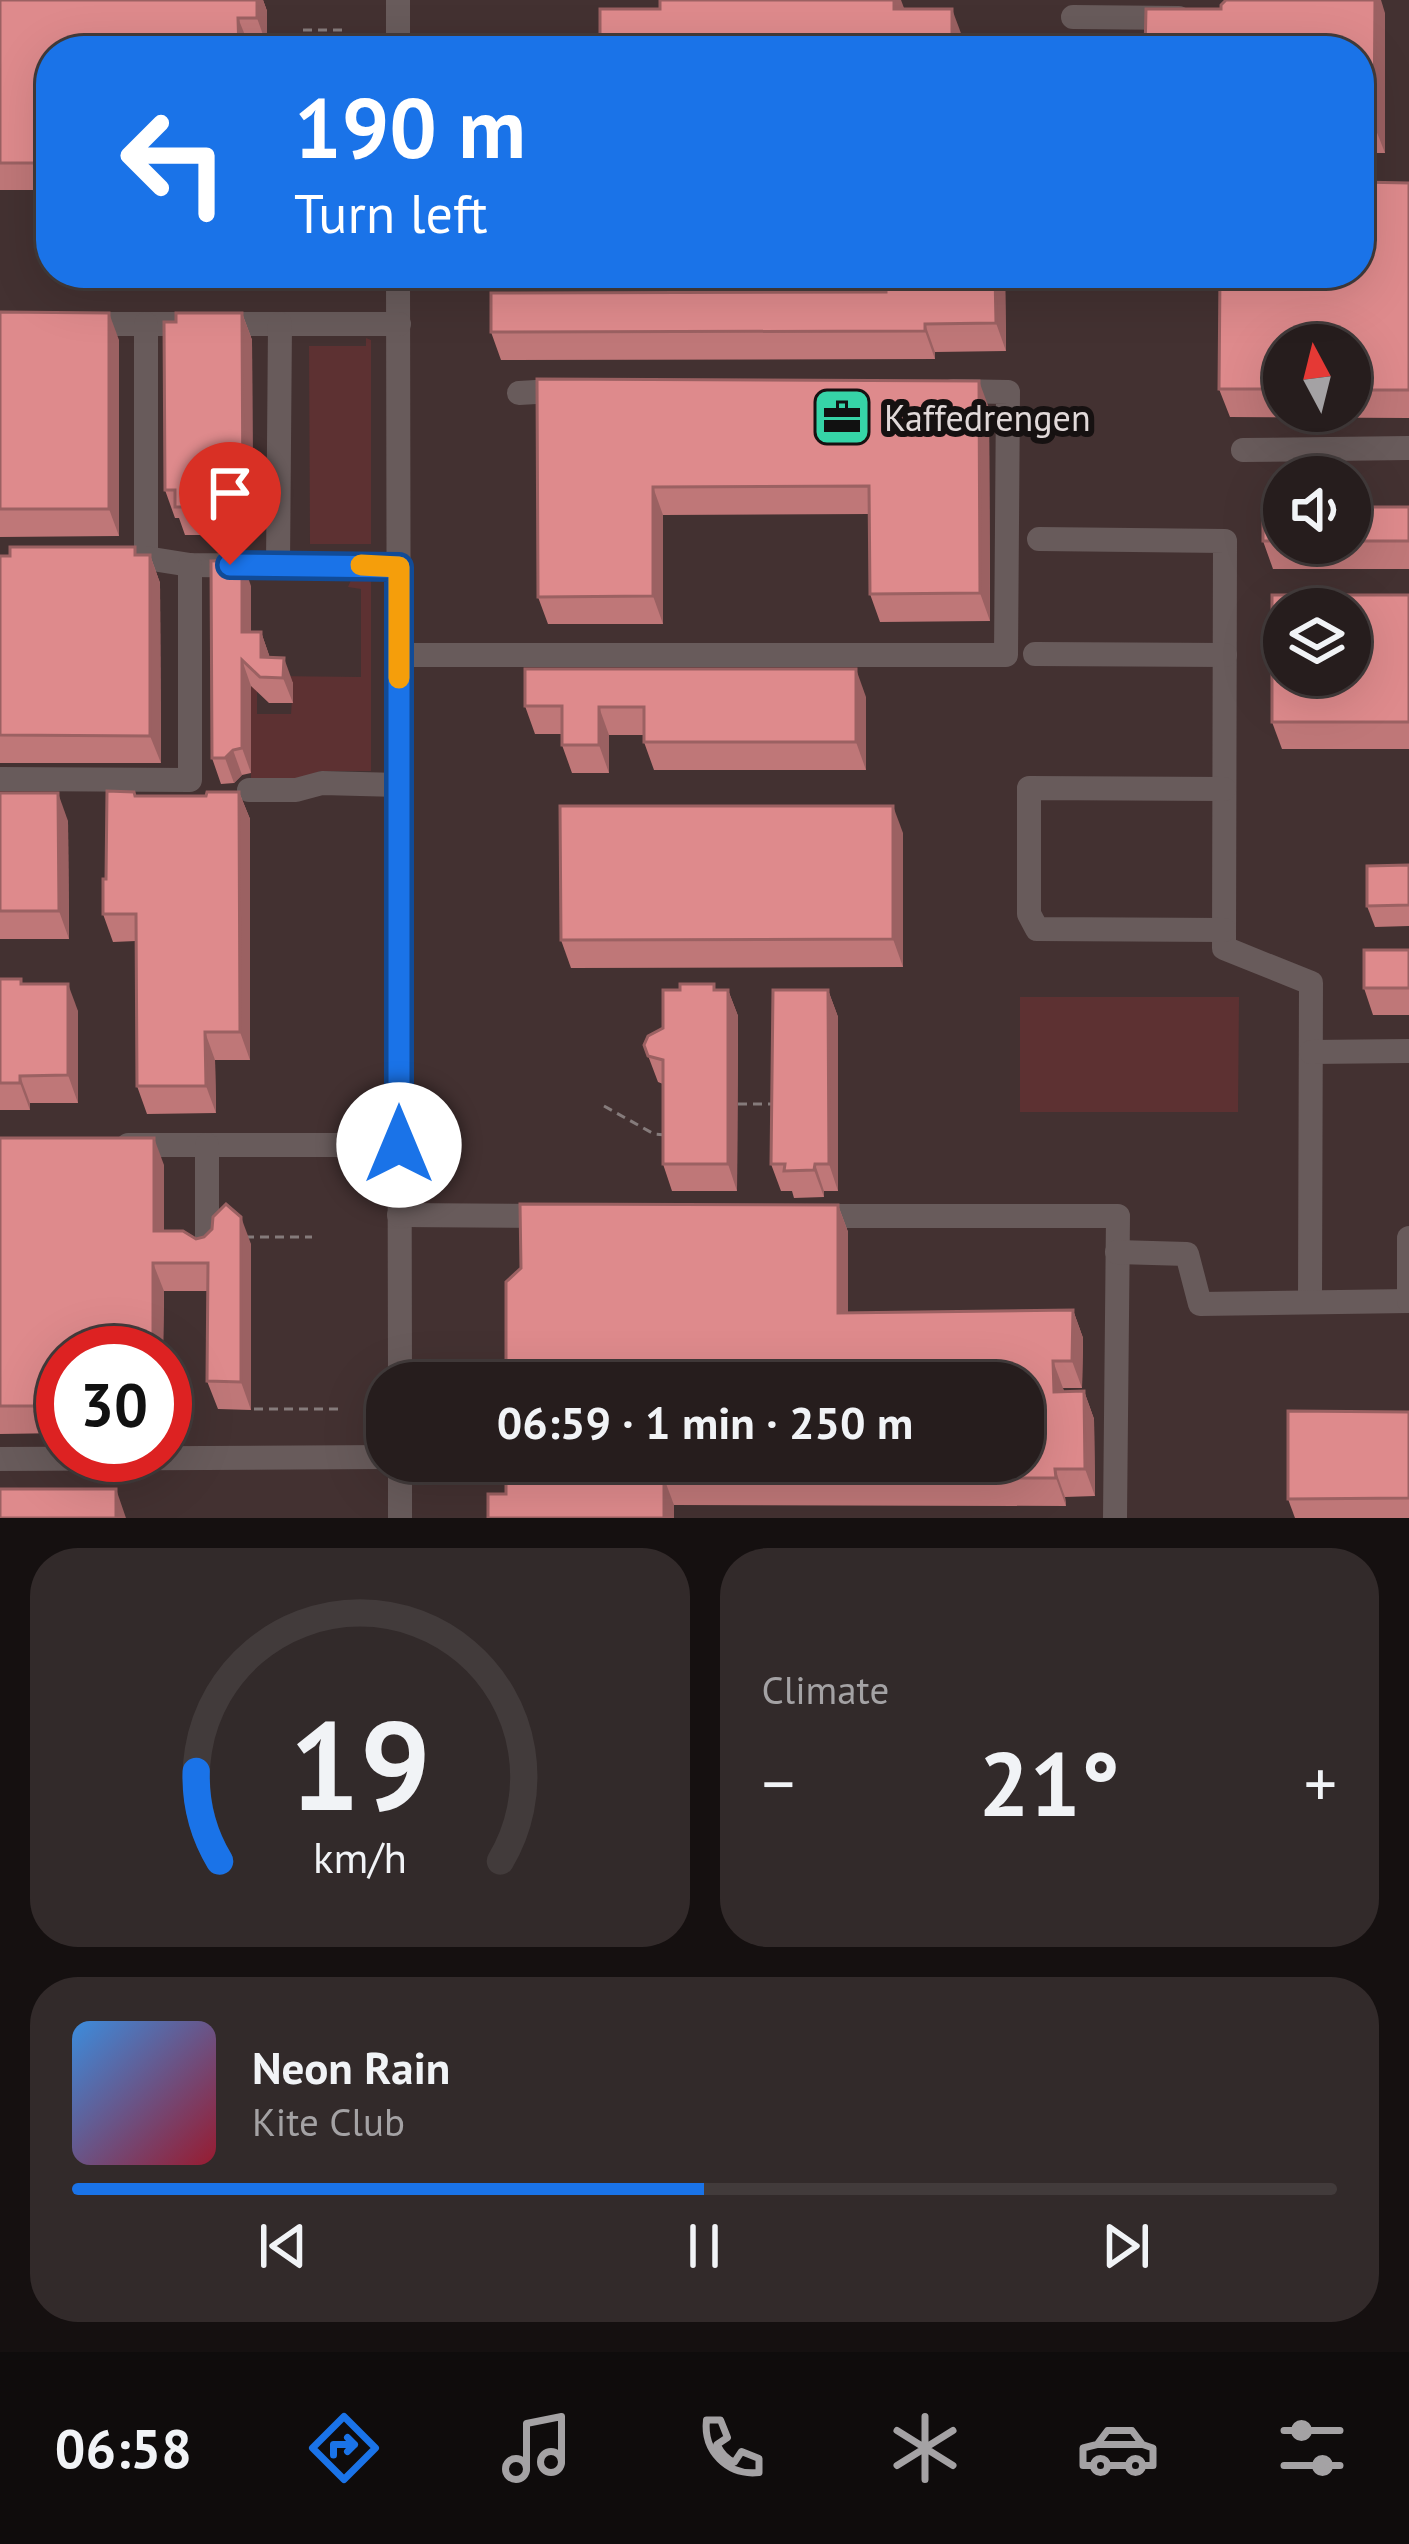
<!DOCTYPE html>
<html lang="en">
<head>
<meta charset="utf-8">
<style>
  :root { --surface:#261d1d; --page:#322a2a; --text:#f1f3f6; --muted:#a4a2a4; --line:#423b3b; --accent:#1a73e8 }
  body { margin:0; font-family:"PT Sans",sans-serif; background:var(--page); color:var(--text); height:100vh; display:flex; flex-direction:column; font-size:45px; white-space:nowrap }
  * { box-sizing:border-box; margin:0 }
  p { font-size:39px; color:var(--muted) }
  .icon { flex:none; width:66px; height:66px; fill:none; stroke:currentColor; stroke-width:2; stroke-linecap:round; stroke-linejoin:round }
  .map { position:relative; height:1518px; overflow:hidden }
  .drawer { display:flex; flex-direction:column; gap:30px; padding:30px; background:#151010; flex:1 }
  .drawer>* { flex:none }
  .banner { position:absolute; left:36px; top:36px; width:1338px; height:252px; border-radius:48px; box-shadow:0 12px 48px #0002,0 0 0 3px var(--line); background:#1a73e8; color:#fff; overflow:hidden }
  .needle { width:78px; rotate:353deg }
  .fabs { position:absolute; left:1263px; top:324px; display:grid; gap:24px }
  .fabs a { display:grid; place-items:center; width:108px; height:108px; border-radius:50%; background:var(--surface); box-shadow:0 12px 48px #0002,0 0 0 3px var(--line); font-size:60px }
  .speed { position:absolute; left:36px; top:1326px; display:flex; gap:24px; font-size:60px; font-weight:700; text-align:center }
  .speed>* { display:grid; place-content:center; width:156px; height:156px; border-radius:50%; background:var(--surface); box-shadow:0 12px 48px #0002,0 0 0 3px var(--line); line-height:1 }
  .speed .limit { border:18px solid #d22; background:#fff; color:#111 }
  .pin { position:absolute; display:grid; place-items:center; width:102px; height:102px; color:#fff; margin:-123px -51px; border-radius:50% 50% 50% 0; rotate:-45deg; box-shadow:0 0 12px #0007 }
  .pin .icon { rotate:45deg }
  .me { position:absolute; width:132px; margin:-66px; rotate:0deg; stroke-linejoin:round; filter:drop-shadow(0 0 9px #0008) }
  .turn { display:flex; align-items:center; gap:42px; height:252px; padding:0 60px; font-size:54px }
  .turn .icon { width:156px; height:156px; stroke-width:2.5 }
  .turn b { display:block; font-size:84px; line-height:102px }
  .big { font-size:90px; font-weight:700; line-height:1.1 }
  .drawer .widget { flex:1; display:flex; flex-direction:column; justify-content:center; gap:18px; min-width:0; padding:0 42px; border-radius:48px; background:var(--page) }
  .drawer .dial { align-items:center; gap:0 }
  .dial svg { height:312px; overflow:visible; fill:none; stroke:var(--line); stroke-width:7; stroke-linecap:round; text-anchor:middle }
  .dial text { fill:var(--text); stroke:none }
  .song { display:flex; align-items:center; gap:36px }
  .cover { width:144px; height:144px; border-radius:18px; background:linear-gradient(135deg,hsl(210 70% 55%),hsl(350 70% 35%)) }
  .played { height:12px; border-radius:6px; background:linear-gradient(90deg,var(--accent) 50%,var(--line) 50%) }
  .keys { display:flex; justify-content:space-around; direction:ltr }
  .heat { display:flex; justify-content:space-between; align-items:center; font-size:66px; direction:ltr }
  .drawer .tiles { flex:1; display:grid; gap:30px; grid-template-columns:1fr 1fr }
  .widget:last-child { grid-column:span 2 }
  .trip { position:absolute; left:366px; top:1362px; width:678px; height:120px; border-radius:48px; background:var(--surface); box-shadow:0 12px 48px #0002,0 0 0 3px var(--line); font-weight:700; line-height:120px; text-align:center }
  .tabs { display:flex; height:192px; justify-content:space-around; align-items:center; background:#0f0c0c; color:var(--muted) }
  .tabs .icon { width:84px; height:84px }
  .tabs .active { color:var(--accent) }
  .tabs b { font-size:54px; color:var(--text) }
  .map>svg:first-child { display:block }
  .built { fill:#433131; fill-rule:evenodd }
  .green { fill:#5d3132 }
  .lines { fill:none; stroke-linecap:round; stroke-linejoin:round }
  .path { stroke:#857b7b; stroke-width:3; stroke-dasharray:9 6; stroke-linecap:butt }
  .minor { stroke:#685b5b; stroke-width:24 }
  .wall { fill:#bf7778; fill-rule:evenodd }
  .shaded-wall { fill:#9b6162 }
  .building { fill:#de8a8c; stroke:#9b6162; stroke-width:3; fill-rule:evenodd }
  .route-casing { stroke:#114b97; stroke-width:30 }
  .route { stroke:#1a73e8; stroke-width:21 }
  .slow { stroke:#f59e0b; stroke-width:21 }
  .labels { text-anchor:middle; dominant-baseline:central; stroke-width:12; stroke-linejoin:round; paint-order:stroke }
  .poi-label { font-size:36px; fill:#e1d9d9; stroke:#161111; text-anchor:start }
</style>
</head>
<body>
<div class="map">
<svg width="1409" height="1518" viewBox="0 0 1409 1518">
  <rect width="100%" height="100%" fill="#322727"/>
  <!-- built -->
  <path class="built" d="M 0,0 L 1409,0 L 1409,1518 L 0,1518 ZM 51,51 L 1359,51 L 1359,273 L 51,273 ZM 1284,345 L 1350,345 L 1350,411 L 1284,411 ZM 1284,477 L 1350,477 L 1350,543 L 1284,543 ZM 1284,609 L 1350,609 L 1350,675 L 1284,675 ZM 63,1353 L 165,1353 L 165,1455 L 63,1455 ZM 387,1383 L 1023,1383 L 1023,1461 L 387,1461 Z"/>
  <!-- green -->
  <g class="green">
    <path d="M 366,338 L 371,340 L 371,544 L 310,544 L 309,346 L 366,346 Z"/>
    <path d="M 353,575 L 371,576 L 371,771 L 320,771 L 298,781 L 251,781 L 251,686 L 257,691 L 257,714 L 291,714 L 293,684 L 270,676 L 361,677 L 361,589 L 348,587 Z"/>
    <path d="M 1020,997 L 1239,997 L 1238,1112 L 1020,1112 Z"/>
  </g>
  <g class="lines">
    <!-- path -->
    <g class="path">
      <path d="M 303,30 L 345,30"/>
      <path d="M 738,1104 L 774,1104"/>
      <path d="M 604,1106 L 654,1134 L 666,1135"/>
      <path d="M 245,1237 L 312,1237"/>
      <path d="M 254,1409 L 338,1409"/>
    </g>
    <!-- minor -->
    <g class="minor">
      <path d="M 398,0 L 398,51"/>
      <path d="M 1073,17 L 1179,18"/>
      <path d="M 1055,46 L 1056,51"/>
      <path d="M 398,273 L 400,1383"/>
      <path d="M 83,324 L 399,324"/>
      <path d="M 146,324 L 146,558"/>
      <path d="M 519,393 L 570,390"/>
      <path d="M 1243,450 L 1409,448"/>
      <path d="M 1039,539 L 1225,541 L 1224,948 L 1311,983 L 1310,1302"/>
      <path d="M 122,558 L 146,558 L 190,565 L 399,567"/>
      <path d="M 278,565 L 280,324"/>
      <path d="M 1035,654 L 1225,655"/>
      <path d="M 399,655 L 1006,655 L 1008,392 L 953,391"/>
      <path d="M 0,779 L 190,780 L 190,565"/>
      <path d="M 249,790 L 296,790 L 322,783 L 399,785"/>
      <path d="M 1224,930 L 1037,929 L 1029,914 L 1029,788 L 1224,789"/>
      <path d="M 1311,1052 L 1409,1051"/>
      <path d="M 128,1145 L 399,1145"/>
      <path d="M 207,1145 L 207,1250"/>
      <path d="M 399,1215 L 553,1216"/>
      <path d="M 810,1216 L 1118,1216 L 1115,1518"/>
      <path d="M 1117,1252 L 1187,1254 L 1200,1304 L 1409,1301"/>
      <path d="M 1409,1301 L 1409,1238"/>
      <path d="M 0,1459 L 387,1457"/>
      <path d="M 400,1461 L 400,1518"/>
    </g>
  </g>
  <!-- wall -->
  <g class="wall">
    <path d="M 0,0 L 263,0 L 267,11 L 267,46 L 249,45 L 249,51 L 51,51 L 51,190 L 0,190 Z"/>
    <path d="M 1385,13 L 1385,153 L 1359,153 L 1359,51 Z"/>
    <path d="M 1409,183 L 1409,418 L 1230,417 L 1219,389 ZM 1284,345 L 1350,345 L 1350,411 L 1284,411 Z"/>
    <path d="M 609,273 L 796,273 L 796,289 L 615,289 Z"/>
    <path d="M 886,273 L 1005,273 L 1006,351 L 935,352 L 935,359 L 501,360 L 491,332 L 886,292 Z"/>
    <path d="M 0,312 L 119,340 L 119,536 L 0,537 Z"/>
    <path d="M 242,313 L 252,340 L 253,535 L 185,535 L 179,518 L 175,518 L 165,490 L 176,322 Z"/>
    <path d="M 537,379 L 989,408 L 990,621 L 880,622 L 870,594 L 869,514 L 663,515 L 663,624 L 548,624 L 538,597 Z"/>
    <path d="M 1284,507 L 1284,543 L 1350,543 L 1350,507 L 1409,507 L 1409,569 L 1273,569 L 1263,541 Z"/>
    <path d="M 150,555 L 160,583 L 161,763 L 0,763 L 0,556 Z"/>
    <path d="M 251,586 L 251,632 L 261,632 L 270,658 L 293,683 L 293,703 L 269,703 L 251,686 L 251,773 L 242,775 L 234,783 L 221,784 L 212,758 Z"/>
    <path d="M 1409,595 L 1409,749 L 1282,749 L 1272,722 Z"/>
    <path d="M 866,697 L 866,770 L 654,770 L 644,742 L 644,735 L 609,735 L 609,773 L 572,773 L 562,745 L 562,734 L 535,734 L 525,706 Z"/>
    <path d="M 239,792 L 250,819 L 250,1060 L 215,1060 L 216,1113 L 147,1114 L 137,1086 L 136,941 L 113,942 L 103,914 L 106,879 L 136,796 L 206,796 Z"/>
    <path d="M 0,793 L 68,821 L 69,939 L 0,939 Z"/>
    <path d="M 903,833 L 903,967 L 571,968 L 561,940 Z"/>
    <path d="M 1409,865 L 1409,926 L 1375,927 L 1367,906 Z"/>
    <path d="M 1409,950 L 1409,1015 L 1373,1015 L 1364,988 Z"/>
    <path d="M 0,979 L 21,979 L 22,984 L 78,1011 L 78,1103 L 30,1103 L 30,1110 L 0,1110 Z"/>
    <path d="M 716,990 L 728,990 L 738,1016 L 737,1191 L 672,1191 L 663,1164 L 663,1084 L 658,1082 L 644,1045 L 663,1028 Z"/>
    <path d="M 828,990 L 838,1017 L 838,1191 L 824,1191 L 824,1197 L 794,1198 L 792,1191 L 781,1191 L 771,1164 Z"/>
    <path d="M 0,1138 L 164,1165 L 164,1231 L 196,1239 L 204,1237 L 212,1229 L 251,1244 L 251,1410 L 218,1409 L 207,1381 L 208,1291 L 164,1291 L 163,1353 L 63,1353 L 63,1433 L 0,1434 Z"/>
    <path d="M 838,1205 L 848,1232 L 848,1313 L 1073,1310 L 1083,1338 L 1082,1388 L 1063,1388 L 1064,1391 L 1084,1391 L 1094,1419 L 1095,1496 L 1065,1497 L 1066,1506 L 674,1505 L 506,1494 L 506,1383 Z"/>
    <path d="M 1409,1412 L 1409,1518 L 1295,1518 L 1288,1499 Z"/>
  </g>
  <!-- shaded-wall -->
  <g class="shaded-wall">
    <path d="M 257,0 L 263,0 L 267,11 L 267,46 L 257,18 Z"/>
    <path d="M 894,0 L 901,0 L 904,8 L 894,9 Z"/>
    <path d="M 1375,0 L 1381,0 L 1385,13 L 1385,153 L 1374,125 Z"/>
    <path d="M 952,9 L 962,36 L 962,51 L 952,37 Z"/>
    <path d="M 238,18 L 249,45 L 249,51 L 239,51 Z"/>
    <path d="M 790,273 L 796,273 L 796,289 Z"/>
    <path d="M 995,273 L 1005,273 L 1006,351 L 996,323 Z"/>
    <path d="M 109,313 L 119,340 L 119,536 L 109,509 Z"/>
    <path d="M 242,313 L 252,340 L 253,535 L 243,507 Z"/>
    <path d="M 925,324 L 935,352 L 935,359 L 925,331 Z"/>
    <path d="M 979,381 L 989,408 L 990,621 L 980,593 Z"/>
    <path d="M 653,487 L 663,515 L 663,624 L 653,596 Z"/>
    <path d="M 150,555 L 160,583 L 161,763 L 150,736 Z"/>
    <path d="M 242,560 L 251,586 L 251,657 L 242,632 Z"/>
    <path d="M 261,632 L 270,658 L 261,657 Z"/>
    <path d="M 284,658 L 293,683 L 293,703 L 283,678 Z"/>
    <path d="M 242,660 L 251,686 L 251,773 L 242,748 Z"/>
    <path d="M 856,669 L 866,697 L 866,770 L 856,742 Z"/>
    <path d="M 599,707 L 609,735 L 609,773 L 599,745 Z"/>
    <path d="M 233,750 L 242,775 L 234,783 L 225,758 Z"/>
    <path d="M 239,792 L 250,819 L 250,1060 L 240,1032 Z"/>
    <path d="M 58,793 L 68,821 L 69,939 L 59,911 Z"/>
    <path d="M 893,806 L 903,833 L 903,967 L 893,939 Z"/>
    <path d="M 68,984 L 78,1011 L 78,1103 L 68,1075 Z"/>
    <path d="M 728,990 L 738,1016 L 737,1191 L 728,1164 Z"/>
    <path d="M 828,990 L 838,1017 L 838,1191 L 829,1164 Z"/>
    <path d="M 205,1032 L 215,1060 L 216,1113 L 206,1086 Z"/>
    <path d="M 20,1076 L 30,1103 L 30,1110 L 20,1083 Z"/>
    <path d="M 154,1138 L 164,1165 L 164,1259 L 154,1231 Z"/>
    <path d="M 815,1164 L 824,1191 L 824,1197 L 814,1170 Z"/>
    <path d="M 838,1205 L 848,1232 L 848,1341 L 838,1313 Z"/>
    <path d="M 241,1217 L 251,1244 L 251,1410 L 241,1382 Z"/>
    <path d="M 153,1263 L 164,1291 L 163,1353 L 153,1353 Z"/>
    <path d="M 1073,1310 L 1083,1338 L 1082,1388 L 1072,1361 Z"/>
    <path d="M 1053,1361 L 1063,1388 L 1064,1419 L 1054,1392 Z"/>
    <path d="M 1084,1391 L 1094,1419 L 1095,1496 L 1085,1469 Z"/>
    <path d="M 1055,1469 L 1065,1497 L 1066,1506 L 1056,1478 Z"/>
    <path d="M 664,1478 L 674,1505 L 674,1518 L 664,1518 Z"/>
    <path d="M 116,1489 L 126,1518 L 116,1518 Z"/>
  </g>
  <!-- building -->
  <g class="building">
    <path d="M 0,0 L 257,0 L 257,18 L 238,18 L 239,51 L 51,51 L 51,163 L 0,163 Z"/>
    <path d="M 660,0 L 894,0 L 894,9 L 952,9 L 952,37 L 965,37 L 965,51 L 600,51 L 600,9 L 660,9 Z"/>
    <path d="M 1226,0 L 1375,0 L 1374,125 L 1359,125 L 1359,51 L 1145,51 L 1146,9 L 1221,9 L 1221,5 Z"/>
    <path d="M 1359,182 L 1409,183 L 1409,390 L 1350,390 L 1350,345 L 1284,345 L 1284,389 L 1219,389 L 1220,273 L 1359,273 Z"/>
    <path d="M 886,273 L 995,273 L 996,323 L 925,324 L 925,331 L 491,332 L 491,293 L 886,292 Z"/>
    <path d="M 0,312 L 109,313 L 109,509 L 0,509 Z"/>
    <path d="M 176,313 L 242,313 L 243,507 L 175,507 L 175,490 L 165,490 L 164,322 L 176,322 Z"/>
    <path d="M 537,379 L 979,381 L 980,593 L 870,594 L 869,486 L 653,487 L 653,596 L 538,597 Z"/>
    <rect x="1263" y="507" width="21" height="34"/>
    <rect x="1350" y="507" width="59" height="34"/>
    <path d="M 10,547 L 135,547 L 135,555 L 150,555 L 150,736 L 0,735 L 0,556 L 10,556 Z"/>
    <path d="M 242,560 L 242,632 L 261,632 L 261,657 L 284,658 L 283,678 L 260,677 L 242,660 L 242,748 L 233,750 L 225,758 L 212,758 L 211,561 Z"/>
    <path d="M 1272,595 L 1409,595 L 1409,722 L 1272,722 ZM 1284,609 L 1350,609 L 1350,675 L 1284,675 Z"/>
    <path d="M 525,669 L 856,669 L 856,742 L 644,742 L 644,707 L 599,707 L 599,745 L 562,745 L 562,706 L 525,706 Z"/>
    <path d="M 107,791 L 134,792 L 135,796 L 206,796 L 207,792 L 239,792 L 240,1032 L 205,1032 L 206,1086 L 137,1086 L 136,914 L 103,914 L 103,879 L 106,879 Z"/>
    <path d="M 0,793 L 58,793 L 59,911 L 0,911 Z"/>
    <path d="M 560,806 L 893,806 L 893,939 L 561,940 Z"/>
    <path d="M 1409,865 L 1409,905 L 1367,906 L 1367,866 Z"/>
    <rect x="1364" y="950" width="45" height="38"/>
    <path d="M 0,979 L 21,979 L 21,984 L 68,984 L 68,1075 L 20,1076 L 20,1083 L 0,1083 Z"/>
    <path d="M 680,984 L 714,984 L 714,990 L 728,990 L 728,1164 L 663,1164 L 663,1060 L 648,1056 L 644,1045 L 648,1036 L 663,1028 L 663,990 L 680,990 Z"/>
    <path d="M 773,990 L 828,990 L 829,1164 L 815,1164 L 814,1170 L 784,1171 L 785,1164 L 771,1164 Z"/>
    <path d="M 0,1138 L 154,1138 L 154,1231 L 183,1231 L 196,1239 L 204,1237 L 212,1229 L 213,1217 L 226,1204 L 241,1217 L 241,1382 L 207,1381 L 208,1263 L 153,1263 L 153,1353 L 63,1353 L 63,1406 L 0,1406 Z"/>
    <path d="M 520,1204 L 838,1205 L 838,1313 L 1073,1310 L 1072,1361 L 1053,1361 L 1054,1392 L 1084,1391 L 1085,1469 L 1055,1469 L 1056,1478 L 664,1478 L 664,1518 L 488,1518 L 488,1494 L 506,1494 L 506,1461 L 1023,1461 L 1023,1383 L 506,1383 L 506,1282 L 521,1268 Z"/>
    <path d="M 1288,1411 L 1409,1412 L 1409,1498 L 1288,1499 Z"/>
    <rect x="0" y="1489" width="116" height="29"/>
  </g>
  <g class="lines">
    <!-- route casing -->
    <g class="route-casing">
      <path id="route" d="M 230,565 L 399,567 L 399,1145"/>
    </g>
    <!-- route -->
    <use href="#route" class="route"/>
    <!-- slow -->
    <path class="slow" d="M 361,565 L 399,567 L 399,678"/>
  </g>
  <!-- icons -->
  <defs>
    <g id="office-square" transform="scale(3)"><rect x="-9" y="-9" width="18" height="18" rx="4" fill="#36d4a7" stroke="#161111"/><path d="M-6-3h4V-5.5h4V-3h4V5H-6ZM-1-4.5V-3h2v-1.5ZM-6 0V1H6V0Z" fill="#111"/></g>
  </defs>
  <g fill-rule="evenodd">
    <use href="#office-square" x="842" y="417"/>
  </g>
  <g class="labels">
    <!-- poi labels -->
    <g class="poi-label">
      <text x="884" y="417">Kaffedrengen</text>
    </g>
  </g>
</svg>
<div class="fabs">
<a><svg class="needle" viewBox="-14 -14 28 28"><path d="M0-13l5 13h-10z" fill="#e53935"/><path d="M0 13l5-13h-10z" fill="#a4a2a4"/></svg></a>
<a><svg class="icon" aria-label="sound" viewBox="0 0 24 24"><path d="M4 9h4l5-4v14l-5-4H4zM17 9q2 3 0 6"/></svg></a>
<a><svg class="icon" aria-label="layers" viewBox="0 0 24 24"><path d="M12 4l9 5-9 5-9-5zM3 14l9 5 9-5"/></svg></a>
</div>
<div class="speed"><div class="limit">30</div></div>
<div class="pin" style="left:230px;top:565px;background:#d93025"><svg class="icon" aria-label="arrive" viewBox="0 0 24 24"><path d="M6 21V4h12l-3 4 3 4H6"/></svg></div>
<svg class="me" style="left:399px;top:1145px" viewBox="-20 -20 40 40"><circle r="19" fill="#fff"/><path d="M0-13L10 11 0 6-10 11z" fill="#1a73e8"/></svg>
<div class="trip">06:59 · 1 min · 250 m</div>
<div class="banner">
<div class="turn"><svg class="icon" aria-label="left" viewBox="0 0 24 24"><path d="M17 20v-9H6M10 6l-5 5 5 5"/></svg><div><b>190 m</b>Turn left</div></div>
</div>
</div>
<section class="drawer">
<div class="tiles">
<div class="widget dial"><svg viewBox="0 0 100 80">
<path d="M14 69A42 42 0 1 1 86 69"/>
<path d="M14 69A42 42 0 0 1 8 46" stroke="#1a73e8"/>
<text x="50" y="56" font-size="32" font-weight="700">19</text>
<text x="50" y="72" font-size="11">km/h</text>
</svg></div>
<div class="widget"><p>Climate</p>
<div class="heat"><a>−</a><b class="big">21°</b><a>+</a></div>
</div>
<div class="widget">
<div class="song"><i class="cover"></i><div><b>Neon Rain</b><p>Kite Club</p></div></div>
<div class="played"></div>
<div class="keys"><svg class="icon" aria-label="previous" viewBox="0 0 24 24"><path d="M18 5L8 12l10 7zM5 5v14"/></svg><svg class="icon" aria-label="pause" viewBox="0 0 24 24"><path d="M8 5v14M16 5v14"/></svg><svg class="icon" aria-label="next" viewBox="0 0 24 24"><path d="M6 5l10 7-10 7zM19 5v14"/></svg></div>
</div>
</div>
</section>
<nav class="tabs">
<b>06:58</b>
<svg class="icon active" aria-label="directions" viewBox="0 0 24 24"><path d="M12 3l9 9-9 9-9-9zM9 14v-3h6M13 9l2 2-2 2"/></svg>
<svg class="icon" aria-label="music" viewBox="0 0 24 24"><path d="M9 18V5l10-2v13"/><circle cx="6" cy="18" r="3"/><circle cx="16" cy="16" r="3"/></svg>
<svg class="icon" aria-label="phone" viewBox="0 0 24 24"><path d="M5 4h4l2 5-3 2q2 4 5 5l2-3 5 2v4C11 20 4 13 5 4z"/></svg>
<svg class="icon" aria-label="climate" viewBox="0 0 24 24"><path d="M12 3v18M4 7l16 10M4 17L20 7"/></svg>
<svg class="icon" aria-label="car" viewBox="0 0 24 24"><path d="M5 17H2v-5l4-1 3-4h7l3 4 3 1v5h-3M9 17h6M6 11h13"/><circle cx="7" cy="17" r="2"/><circle cx="17" cy="17" r="2"/></svg>
<svg class="icon" aria-label="filters" viewBox="0 0 24 24"><path d="M4 7h16M4 17h16"/><circle cx="9" cy="7" r="2"/><circle cx="15" cy="17" r="2"/></svg>
</nav>
</body>
</html>
